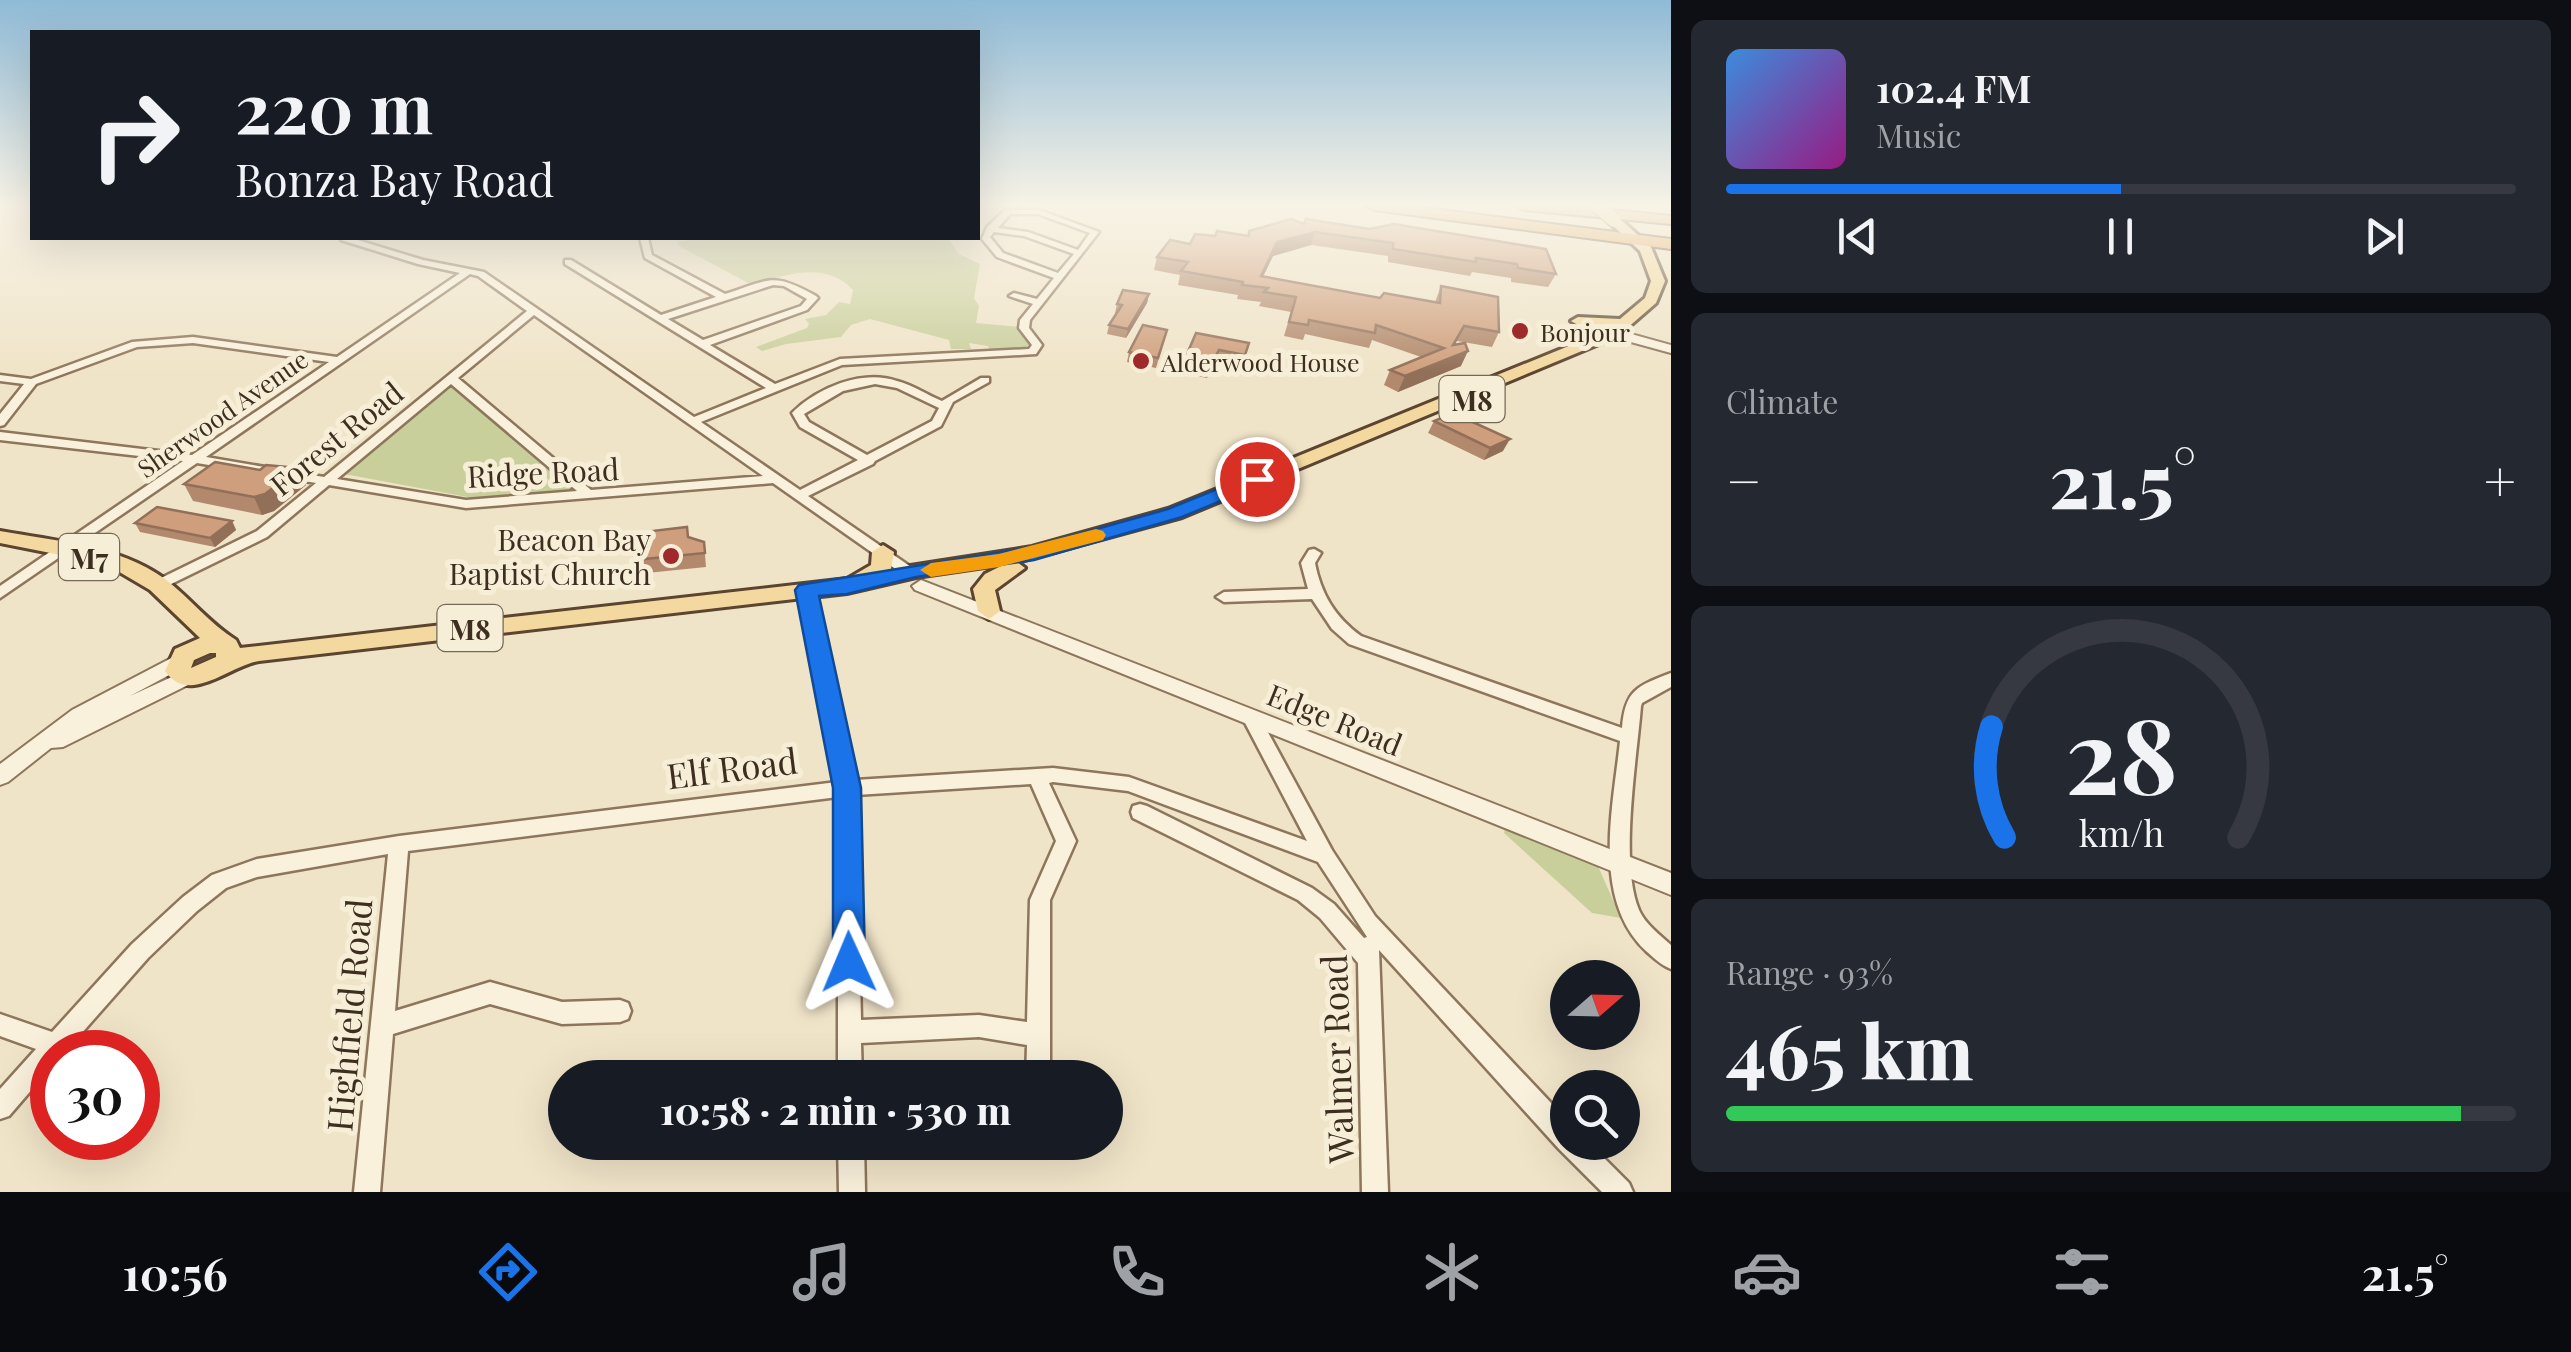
<!DOCTYPE html>
<html lang="en">
<head>
<meta charset="utf-8">
<style>
  :root { --surface:#171b24; --page:#242831; --text:#f1f3f6; --muted:#9ea1a6; --line:#363941; --accent:#1a73e8 }
  body { margin:0; font-family:"Playfair Display",serif; background:var(--page); color:var(--text); height:100vh; display:flex; flex-direction:column; font-size:38px; white-space:nowrap }
  * { box-sizing:border-box; margin:0 }
  p { font-size:32px; color:var(--muted) }
  .icon { flex:none; width:55px; height:55px; fill:none; stroke:currentColor; stroke-width:2; stroke-linecap:round; stroke-linejoin:round }
  .map { position:relative; flex:1; overflow:hidden }
  .side { display:flex; flex-direction:column; gap:20px; padding:20px; background:#0d0f14; width:900px }
  .side>* { flex:none }
  .hud { position:absolute; left:30px; top:30px; width:950px; height:210px; border-radius:0px; box-shadow:0 10px 40px #0002; background:#171b24; color:var(--text); overflow:hidden }
  .needle { width:65px; rotate:70deg }
  .controls { position:absolute; left:1550px; top:960px; display:grid; gap:20px }
  .controls a { display:grid; place-items:center; width:90px; height:90px; border-radius:50%; background:var(--surface); box-shadow:0 10px 40px #0002; font-size:50px }
  .speed { position:absolute; left:30px; top:1030px; display:flex; gap:20px; font-size:50px; font-weight:700; text-align:center }
  .speed>* { display:grid; place-content:center; width:130px; height:130px; border-radius:50%; background:var(--surface); box-shadow:0 10px 40px #0002; line-height:1 }
  .speed .limit { border:15px solid #d22; background:#fff; color:#111 }
  .pin { position:absolute; display:grid; place-items:center; width:85px; height:85px; color:#fff; margin:-42px; border:5px solid #fff; border-radius:50%; box-shadow:0 2px 10px #0007 }
  .me { position:absolute; width:110px; margin:-55px; rotate:359deg; stroke-linejoin:round; filter:drop-shadow(0 0 8px #0008) }
  .turn { display:flex; align-items:center; gap:35px; height:210px; padding:0 40px; font-size:45px }
  .turn .icon { width:130px; height:130px; stroke-width:2.5 }
  .turn b { display:block; font-size:70px; line-height:85px }
  .big { font-size:75px; font-weight:800; line-height:1.1 }
  .side .widget { flex:1; display:flex; flex-direction:column; justify-content:center; gap:15px; min-width:0; padding:0 35px; border-radius:15px; background:var(--page) }
  .side .dial { align-items:center; gap:0 }
  .dial svg { height:260px; overflow:visible; fill:none; stroke:var(--line); stroke-width:7; stroke-linecap:round; text-anchor:middle }
  .dial text { fill:var(--text); stroke:none }
  .song { display:flex; align-items:center; gap:30px }
  .cover { width:120px; height:120px; border-radius:15px; background:linear-gradient(135deg,hsl(210 70% 55%),hsl(310 70% 35%)) }
  .played { height:10px; border-radius:5px; background:linear-gradient(90deg,var(--accent) 50%,var(--line) 50%) }
  .keys { display:flex; justify-content:space-around; direction:ltr }
  .heat { display:flex; justify-content:space-between; align-items:center; font-size:55px; direction:ltr }
  .charge { height:15px; border-radius:8px; background:linear-gradient(90deg,#34c759 93%,var(--line) 0) }
  .trip { position:absolute; left:548px; top:1060px; width:575px; height:100px; border-radius:50px; background:var(--surface); box-shadow:0 10px 40px #0002; font-weight:800; line-height:100px; text-align:center }
  .menu { display:flex; height:160px; justify-content:space-around; align-items:center; background:#090b0e; color:var(--muted) }
  .menu .icon { width:70px; height:70px }
  .menu .on { color:var(--accent) }
  .menu b { font-size:45px; color:var(--text) }
  main { display:flex; flex:1; min-height:0 }
  .map>svg:first-child { display:block }
  .green { fill:#c9cf9b }
  .lines { fill:none; stroke-linecap:round; stroke-linejoin:round }
  .minor-casing { stroke:#8d765c; stroke-width:5 }
  .tertiary-casing { stroke:#8d765c; stroke-width:4 }
  .primary-casing { stroke:#5b4430; stroke-width:6 }
  .motorway-casing { stroke:#5b4430; stroke-width:4 }
  .minor { fill:#faf1dc; fill-rule:evenodd }
  .tertiary { fill:#faf1dc; fill-rule:evenodd }
  .primary { fill:#f3d9a0; fill-rule:evenodd }
  .motorway { fill:#e0a458; fill-rule:evenodd }
  .primary-bridge-casing { stroke:#5b4430; stroke-width:16; stroke-linecap:butt }
  .primary-bridge { stroke:#f3d9a0; stroke-width:14 }
  .wall { fill:#b2896c }
  .shaded-wall { fill:#916f58 }
  .building { fill:#cf9f7d; stroke:#916f58; stroke-width:2.5 }
  .route { fill:#1a73e8; stroke:#114b97; stroke-width:2.5 }
  .slow { fill:#f59e0b }
  .poi-dot { fill:#9e2a2b; stroke:#f7eed8; stroke-width:4 }
  .labels { text-anchor:middle; dominant-baseline:central; stroke-width:10; stroke-linejoin:round; paint-order:stroke }
  .far-poi-label { font-size:25px; fill:#3d2e20; stroke:#f7eed8; text-anchor:start }
  .far-street-label { font-size:25px; fill:#3d2e20; stroke:#f7eed8 }
  .shield { fill:#f7eed8; stroke:#756857; stroke-width:2.5 }
  .shield-label { font-size:28px; font-weight:bold; fill:#3d2e20 }
  .street-label { font-size:30px; fill:#3d2e20; stroke:#f7eed8 }
  .poi-label { font-size:30px; fill:#3d2e20; stroke:#f7eed8; text-anchor:end }
  .near-street-label { font-size:35px; fill:#3d2e20; stroke:#f7eed8 }
</style>
</head>
<body>
<main>
<div class="map">
<svg width="1671" height="1192" viewBox="0 0 1671 1192">
  <rect width="100%" height="100%" fill="#f0e4c8"/>
  <!-- green -->
  <g class="green">
    <path d="M 725,238 L 948,238 L 959,254 L 980,264 L 974,298 L 979,306 L 976,323 L 1022,327 L 1032,343 L 1024,349 L 990,351 L 988,346 L 969,343 L 971,349 L 951,349 L 949,340 L 870,319 L 851,325 L 841,337 L 786,344 L 762,351 L 756,347 L 807,328 L 809,324 L 805,319 L 826,315 L 839,302 L 850,304 L 853,290 C 825,260 785,275 752,285 L 679,246 L 677,241 Z"/>
    <path d="M 455,387 L 572,488 L 570,490 L 478,499 L 344,474 L 447,388 Z"/>
    <path d="M 1505,827 L 1597,864 L 1621,918 L 1592,913 L 1504,833 Z"/>
  </g>
  <g class="lines">
    <!-- minor casing -->
    <g class="minor-casing">
      <g id="minor">
        <path d="M 1005,210 L 1039,210 L 1099,232 L 1030,320 L 1029,328 L 1042,345 L 1036,354 L 842,365 L 701,422 L 800,490 L 858,460 L 800,427 L 792,413 C 817,388 862,369 897,381 C 913,385 927,395 942,401 L 981,378 L 989,378 L 989,382 L 953,402 L 941,426 L 875,461 L 873,464 L 808,496 L 914,569 L 916,572 L 914,575 L 904,575 L 773,483 L 466,508 L 329,485 L 267,537 L 163,588 L 153,588 L 151,585 L 153,582 L 257,531 L 316,483 L 197,463 L 0,598 L 0,586 L 183,461 L 0,440 L 0,432 L 192,455 L 329,362 L 193,343 L 137,347 L 36,384 L 4,425 L 0,426 L 0,414 L 24,384 L 0,381 L 0,375 L 31,379 L 132,342 L 193,337 L 337,357 L 460,273 L 418,264 L 341,240 L 340,238 L 351,238 L 423,260 L 484,272 L 694,417 L 766,388 L 565,264 L 565,260 L 571,260 L 661,315 L 716,297 L 645,258 L 640,238 L 648,238 L 652,255 L 725,294 C 771,279 773,272 816,296 L 818,298 L 807,310 L 710,345 L 775,384 L 840,359 L 1029,349 L 1032,345 L 1019,328 L 1020,320 L 1033,304 L 1009,296 L 1014,293 L 1037,299 L 1054,278 L 997,257 L 982,239 L 987,227 ZM 1010,214 L 1038,214 L 1090,233 L 1078,250 L 1028,232 L 998,228 ZM 994,232 L 1024,236 L 1074,254 L 1058,273 L 1003,253 L 990,237 ZM 470,274 L 478,276 L 527,311 L 324,477 L 206,457 ZM 773,285 L 784,286 L 807,299 L 801,306 L 703,340 L 668,319 ZM 534,315 L 763,476 L 591,490 L 458,378 ZM 451,384 L 577,491 L 466,500 L 337,479 ZM 875,384 L 897,388 L 939,408 L 932,421 L 867,455 L 809,422 L 804,414 L 843,391 Z"/>
        <path d="M 1314,549 L 1321,553 L 1315,563 C 1321,594 1335,617 1361,636 L 1622,728 C 1625,690 1637,686 1671,673 L 1671,687 L 1642,703 L 1641,706 C 1637,758 1619,863 1639,910 C 1645,924 1660,935 1671,945 L 1671,969 C 1661,965 1654,958 1646,951 C 1591,899 1613,808 1620,741 L 1349,644 L 1332,629 L 1312,599 L 1224,602 L 1216,597 L 1224,592 L 1308,589 L 1301,563 L 1309,550 Z"/>
        <path d="M 807,585 L 814,590 L 855,780 L 1053,768 L 1129,777 L 1307,841 L 1243,719 L 1246,714 L 1252,712 L 1258,714 L 1332,850 L 1375,916 L 1568,1121 L 1568,1142 L 1588,1142 L 1629,1183 L 1633,1192 L 1602,1192 L 1559,1149 L 1379,950 L 1388,1192 L 1362,1192 L 1358,963 L 1320,918 L 1298,900 L 1133,818 L 1131,812 L 1133,806 L 1140,804 L 1147,806 L 1312,888 L 1334,904 L 1364,938 L 1367,937 L 1318,862 L 1128,791 L 1053,782 L 1049,783 L 1076,841 L 1050,900 L 1050,1078 L 1026,1078 L 1027,1045 L 979,1037 L 861,1043 L 862,1078 L 838,1078 L 838,797 L 408,851 L 395,1011 L 490,982 L 562,1002 L 620,1000 L 628,1003 L 631,1011 L 628,1019 L 620,1022 L 562,1024 L 490,1004 L 393,1034 L 380,1192 L 354,1192 L 388,854 L 257,877 L 226,888 L 197,911 L 148,958 L 65,1052 L 52,1052 L 52,1066 L 9,1116 L 0,1119 L 0,1089 L 36,1049 L 0,1036 L 0,1014 L 52,1032 L 132,944 L 183,897 L 212,875 L 257,859 L 399,836 L 837,782 L 800,590 ZM 1031,784 L 1056,841 L 1030,900 L 1027,1022 L 979,1015 L 861,1020 L 856,795 Z"/>
        <path d="M 838,1142 L 864,1142 L 865,1192 L 839,1192 Z"/>
      </g>
    </g>
    <!-- tertiary casing -->
    <g class="tertiary-casing">
      <g id="tertiary">
        <path d="M 1613,329 L 1671,345 L 1671,353 L 1609,336 L 1607,333 Z"/>
        <path d="M 921,580 L 1671,873 L 1671,895 L 915,590 L 912,586 Z"/>
        <path d="M 179,654 L 186,656 L 188,661 L 186,666 L 130,696 L 187,670 L 194,672 L 197,677 L 194,682 L 63,747 L 51,748 L 8,782 L 0,785 L 0,764 L 72,710 Z"/>
      </g>
    </g>
    <!-- primary casing -->
    <g class="primary-casing">
      <path id="primary" d="M 1610,217 L 1618,217 L 1651,247 L 1665,281 L 1656,303 L 1618,336 L 1182,517 L 1017,562 L 1025,568 L 995,590 L 1000,611 L 989,619 L 978,611 L 973,589 L 985,574 L 1005,564 L 916,577 L 847,593 L 259,661 C 229,666 189,706 165,671 L 175,649 L 200,638 L 150,590 L 116,570 L 81,559 L 0,543 L 0,531 C 55,541 118,545 165,579 C 190,598 210,624 236,640 L 240,648 L 847,579 L 871,565 L 872,552 L 883,545 L 894,552 L 891,569 L 1032,547 L 1168,509 L 1608,330 L 1610,328 L 1578,325 L 1571,321 L 1578,317 L 1620,319 L 1645,298 L 1651,281 L 1640,251 L 1610,223 ZM 210,653 L 216,653 L 216,657 L 191,668 L 194,660 Z"/>
    </g>
    <!-- motorway casing -->
    <g class="motorway-casing">
      <g id="motorway">
        <path d="M 1367,206 L 1410,206 L 1671,239 L 1671,249 L 1374,210 Z"/>
        <path d="M 1517,206 L 1572,206 L 1671,216 L 1671,224 L 1524,210 Z"/>
      </g>
    </g>
    <!-- minor -->
    <use href="#minor" class="minor"/>
    <!-- tertiary -->
    <use href="#tertiary" class="tertiary"/>
    <!-- primary -->
    <use href="#primary" class="primary"/>
    <!-- motorway -->
    <use href="#motorway" class="motorway"/>
    <!-- primary-bridge casing -->
    <g class="primary-bridge-casing">
      <path id="primary-bridge" d="M 1598,206 L 1614,220"/>
    </g>
    <!-- primary-bridge -->
    <use href="#primary-bridge" class="primary-bridge"/>
  </g>
  <!-- wall -->
  <g class="wall">
    <path d="M 1304,224 L 1370,229 L 1556,274 L 1548,287 L 1511,282 L 1511,278 L 1472,272 L 1470,276 L 1388,262 L 1388,256 L 1311,245 L 1273,256 L 1263,277 L 1380,298 L 1435,302 L 1441,286 L 1499,332 L 1492,347 L 1457,341 L 1454,345 L 1461,366 L 1398,392 L 1384,385 L 1390,370 L 1421,357 L 1372,340 L 1369,348 L 1305,334 L 1303,340 L 1284,336 L 1291,312 L 1259,306 L 1261,302 L 1237,299 L 1238,295 L 1178,285 L 1180,275 L 1154,270 L 1157,257 L 1190,244 L 1215,236 L 1248,236 L 1249,231 Z"/>
    <path d="M 1149,294 L 1147,303 L 1126,338 L 1107,334 L 1109,325 L 1117,313 L 1115,313 L 1117,304 Z"/>
    <path d="M 1167,330 L 1156,368 L 1127,362 L 1129,352 Z"/>
    <path d="M 1196,333 L 1249,343 L 1242,366 L 1216,361 L 1207,378 L 1181,373 L 1184,361 Z"/>
    <path d="M 1434,421 L 1503,451 L 1484,460 L 1428,433 Z"/>
    <path d="M 299,468 L 306,485 L 274,511 L 262,515 L 193,501 L 184,484 L 260,470 Z"/>
    <path d="M 232,521 L 236,530 L 215,547 L 140,532 L 135,523 Z"/>
    <path d="M 689,537 L 704,542 L 706,567 L 637,574 L 634,560 Z"/>
  </g>
  <!-- shaded-wall -->
  <g class="shaded-wall">
    <path d="M 1315,232 L 1311,245 L 1273,256 L 1256,290 L 1261,276 L 1277,242 Z"/>
    <path d="M 1149,294 L 1147,303 L 1126,338 L 1128,329 Z"/>
    <path d="M 1468,351 L 1461,366 L 1398,392 L 1405,376 Z"/>
    <path d="M 1510,439 L 1503,451 L 1484,460 L 1490,448 Z"/>
    <path d="M 299,468 L 306,485 L 274,511 L 262,515 L 254,497 Z"/>
    <path d="M 232,521 L 236,530 L 215,547 L 210,538 Z"/>
  </g>
  <!-- building -->
  <g class="building">
    <path d="M 1291,219 L 1304,224 L 1306,219 L 1370,229 L 1394,224 L 1546,249 L 1556,274 L 1518,268 L 1517,264 L 1476,258 L 1476,262 L 1393,249 L 1393,243 L 1315,232 L 1277,242 L 1261,276 L 1380,298 L 1384,293 L 1440,303 L 1441,286 L 1498,297 L 1499,332 L 1464,326 L 1453,345 L 1465,343 L 1468,351 L 1405,376 L 1390,370 L 1444,348 L 1376,325 L 1375,333 L 1309,320 L 1308,325 L 1289,322 L 1296,297 L 1264,292 L 1268,288 L 1242,285 L 1243,282 L 1181,271 L 1188,262 L 1157,257 L 1170,240 L 1190,244 L 1195,234 L 1215,236 L 1217,231 L 1249,236 L 1249,231 Z"/>
    <path d="M 1123,290 L 1149,294 L 1128,329 L 1109,325 L 1122,305 L 1117,304 Z"/>
    <path d="M 1143,325 L 1167,330 L 1158,358 L 1129,352 Z"/>
    <path d="M 1196,333 L 1249,343 L 1245,355 L 1219,350 L 1210,366 L 1184,361 Z"/>
    <path d="M 1453,413 L 1510,439 L 1490,448 L 1434,421 Z"/>
    <path d="M 215,462 L 260,470 L 266,465 L 299,468 L 265,494 L 254,497 L 184,484 Z"/>
    <path d="M 157,507 L 232,521 L 210,538 L 135,523 Z"/>
    <path d="M 687,527 L 688,537 L 704,542 L 705,553 L 634,560 L 634,540 L 652,538 L 652,531 Z"/>
  </g>
  <!-- sky -->
  <linearGradient id="sky" x2="0" y2="1"><stop stop-color="#8fbad6"/><stop offset="0.55" stop-color="#f8f3e6"/><stop offset="1" stop-color="#f8f3e6" stop-opacity="0"/></linearGradient>
  <rect width="1671" height="373" fill="url(#sky)"/>
  <!-- route -->
  <path class="route" d="M 1257,473 L 1264,475 L 1264,483 L 1182,517 L 1034,560 L 916,577 L 847,594 L 819,596 L 861,788 L 865,962 L 861,973 L 849,978 L 837,973 L 833,962 L 833,788 L 795,590 L 799,585 L 1032,547 L 1168,509 Z"/>
  <!-- slow -->
  <path class="slow" d="M 1096,529 L 1103,531 L 1106,535 L 1103,540 L 999,567 L 931,577 L 920,570 L 931,563 L 999,554 Z"/>
  <!-- markers -->
  <g class="poi-dot">
    <circle cx="1520" cy="331" r="10"/>
    <circle cx="1141" cy="361" r="10"/>
    <circle cx="671" cy="556" r="10"/>
  </g>
  <g class="labels">
    <!-- far-poi labels -->
    <g class="far-poi-label">
      <text x="1540" y="331">Bonjour</text>
      <text x="1161" y="361">Alderwood House</text>
    </g>
    <!-- far-street labels -->
    <g class="far-street-label">
      <text transform="translate(222 413) rotate(-35)">Sherwood Avenue</text>
    </g>
    <!-- shield labels -->
    <g class="shield">
      <rect x="1439.5" y="376" width="65" height="46" rx="8"/>
      <rect x="59" y="534" width="60" height="46" rx="8"/>
      <rect x="437.5" y="605" width="65" height="46" rx="8"/>
    </g>
    <g class="shield-label">
      <text x="1472" y="399">M8</text>
      <text x="89" y="557">M7</text>
      <text x="470" y="628">M8</text>
    </g>
    <!-- street labels -->
    <g class="street-label">
      <text transform="translate(336 438) rotate(-39)">Forest Road</text>
      <text transform="translate(543 472) rotate(-3)">Ridge Road</text>
      <text transform="translate(1335 719) rotate(22)">Edge Road</text>
    </g>
    <!-- poi labels -->
    <g class="poi-label">
      <text x="651" y="539">Beacon Bay<tspan x="651" dy="34">Baptist Church</tspan></text>
    </g>
    <!-- near-street labels -->
    <g class="near-street-label">
      <text transform="translate(732 767) rotate(-7)">Elf Road</text>
      <text transform="translate(348 1015) rotate(-85)">Highfield Road</text>
      <text transform="translate(1336 1059) rotate(-92)">Walmer Road</text>
    </g>
  </g>
</svg>
<div class="controls">
<a><svg class="needle" viewBox="-14 -14 28 28"><path d="M0-13l5 13h-10z" fill="#e53935"/><path d="M0 13l5-13h-10z" fill="#9ea1a6"/></svg></a>
<a><svg class="icon" aria-label="search" viewBox="0 0 24 24"><circle cx="10" cy="10" r="6"/><path d="M15 15l6 6"/></svg></a>
</div>
<div class="speed"><div class="limit">30</div></div>
<div class="pin" style="left:1257px;top:479px;background:#d93025"><svg class="icon" aria-label="arrive" viewBox="0 0 24 24"><path d="M6 21V4h12l-3 4 3 4H6"/></svg></div>
<svg class="me" style="left:849px;top:962px" viewBox="-20 -20 40 40"><path d="M0-17L14 15 0 8-14 15z" fill="#1a73e8" stroke="#fff" stroke-width="4"/></svg>
<div class="trip">10:58 · 2 min · 530 m</div>
<div class="hud">
<div class="turn"><svg class="icon" aria-label="right" viewBox="0 0 24 24"><path d="M7 20v-9h11M14 6l5 5-5 5"/></svg><div><b>220 m</b>Bonza Bay Road</div></div>
</div>
</div>
<section class="side">
<div class="widget">
<div class="song"><i class="cover"></i><div><b>102.4 FM</b><p>Music</p></div></div>
<div class="played"></div>
<div class="keys"><svg class="icon" aria-label="previous" viewBox="0 0 24 24"><path d="M18 5L8 12l10 7zM5 5v14"/></svg><svg class="icon" aria-label="pause" viewBox="0 0 24 24"><path d="M8 5v14M16 5v14"/></svg><svg class="icon" aria-label="next" viewBox="0 0 24 24"><path d="M6 5l10 7-10 7zM19 5v14"/></svg></div>
</div>
<div class="widget"><p>Climate</p>
<div class="heat"><a>−</a><b class="big">21.5°</b><a>+</a></div>
</div>
<div class="widget dial"><svg viewBox="0 0 100 80">
<path d="M14 69A42 42 0 1 1 86 69"/>
<path d="M14 69A42 42 0 0 1 10 35" stroke="#1a73e8"/>
<text x="50" y="56" font-size="32" font-weight="700">28</text>
<text x="50" y="72" font-size="11">km/h</text>
</svg></div>
<div class="widget"><p>Range · 93%</p><b class="big">465 km</b><div class="charge"></div></div>
</section>
</main>
<nav class="menu">
<b>10:56</b>
<svg class="icon on" aria-label="directions" viewBox="0 0 24 24"><path d="M12 3l9 9-9 9-9-9zM9 14v-3h6M13 9l2 2-2 2"/></svg>
<svg class="icon" aria-label="music" viewBox="0 0 24 24"><path d="M9 18V5l10-2v13"/><circle cx="6" cy="18" r="3"/><circle cx="16" cy="16" r="3"/></svg>
<svg class="icon" aria-label="phone" viewBox="0 0 24 24"><path d="M5 4h4l2 5-3 2q2 4 5 5l2-3 5 2v4C11 20 4 13 5 4z"/></svg>
<svg class="icon" aria-label="climate" viewBox="0 0 24 24"><path d="M12 3v18M4 7l16 10M4 17L20 7"/></svg>
<svg class="icon" aria-label="car" viewBox="0 0 24 24"><path d="M5 17H2v-5l4-1 3-4h7l3 4 3 1v5h-3M9 17h6M6 11h13"/><circle cx="7" cy="17" r="2"/><circle cx="17" cy="17" r="2"/></svg>
<svg class="icon" aria-label="filters" viewBox="0 0 24 24"><path d="M4 7h16M4 17h16"/><circle cx="9" cy="7" r="2"/><circle cx="15" cy="17" r="2"/></svg>
<b>21.5°</b>
</nav>
</body>
</html>
